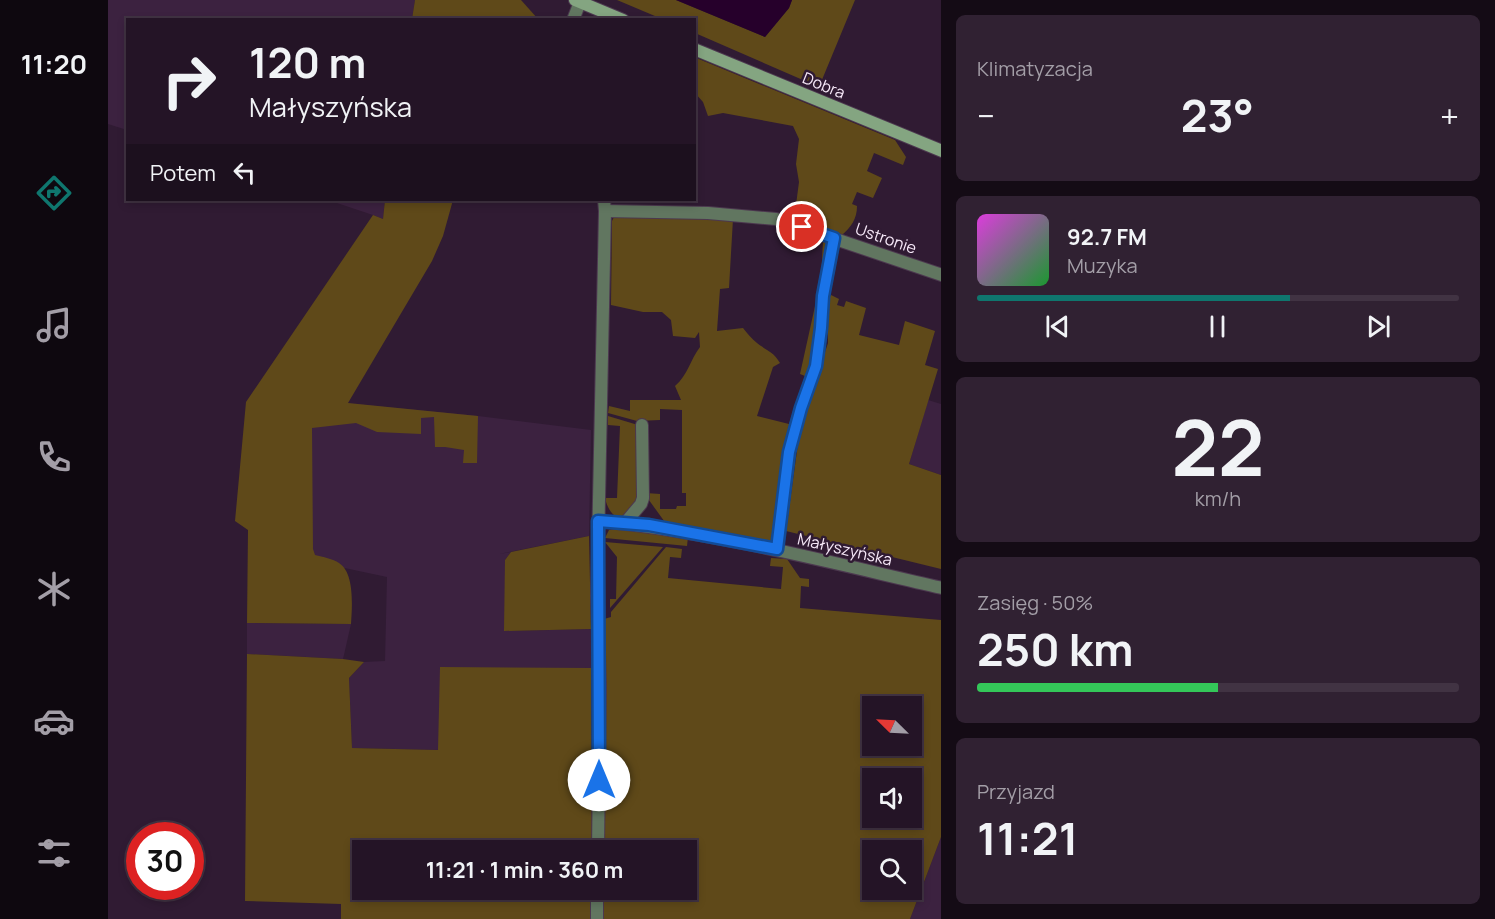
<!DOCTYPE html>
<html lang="pl">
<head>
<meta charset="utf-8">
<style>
  :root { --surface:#241426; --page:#302132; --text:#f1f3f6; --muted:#a39ea7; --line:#413343; --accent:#0f766e }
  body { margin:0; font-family:Manrope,sans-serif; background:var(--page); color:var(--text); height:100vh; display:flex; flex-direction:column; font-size:22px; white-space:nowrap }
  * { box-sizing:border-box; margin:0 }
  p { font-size:20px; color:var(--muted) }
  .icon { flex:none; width:33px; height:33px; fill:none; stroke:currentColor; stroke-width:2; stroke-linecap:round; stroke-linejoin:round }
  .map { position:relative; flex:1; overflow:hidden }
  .sheet { display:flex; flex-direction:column; gap:15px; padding:15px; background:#140b15; width:554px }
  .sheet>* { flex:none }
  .hud { position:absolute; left:18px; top:18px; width:570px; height:183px; border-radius:0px; box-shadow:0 3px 9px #0003,0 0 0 2px var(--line); background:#241426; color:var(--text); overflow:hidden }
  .needle { width:39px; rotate:294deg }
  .buttons { position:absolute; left:754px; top:696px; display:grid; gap:12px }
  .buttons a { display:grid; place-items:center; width:60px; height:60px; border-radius:0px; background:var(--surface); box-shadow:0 3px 9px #0003,0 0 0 2px var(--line); font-size:30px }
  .speed { position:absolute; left:18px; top:822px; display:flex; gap:12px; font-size:30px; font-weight:700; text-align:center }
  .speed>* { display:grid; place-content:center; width:78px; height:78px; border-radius:50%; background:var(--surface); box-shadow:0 3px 9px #0003,0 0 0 2px var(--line); line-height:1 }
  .speed .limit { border:9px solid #d22; background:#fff; color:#111 }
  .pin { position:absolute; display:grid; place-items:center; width:51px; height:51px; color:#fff; margin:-26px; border:3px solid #fff; border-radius:50%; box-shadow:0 2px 6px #0007 }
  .me { position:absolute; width:66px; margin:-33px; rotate:0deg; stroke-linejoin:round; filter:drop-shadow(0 0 4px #0008) }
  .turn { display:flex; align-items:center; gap:21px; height:126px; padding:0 24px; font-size:27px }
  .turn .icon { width:78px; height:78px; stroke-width:2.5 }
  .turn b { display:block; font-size:42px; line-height:51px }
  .then { display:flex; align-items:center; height:57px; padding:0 24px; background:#0003; gap:12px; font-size:22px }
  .big { font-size:45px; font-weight:700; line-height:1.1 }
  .sheet .widget { flex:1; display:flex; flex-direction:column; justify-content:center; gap:9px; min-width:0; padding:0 21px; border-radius:9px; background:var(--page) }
  .sheet .dial { align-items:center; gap:0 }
  .dial b { font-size:78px; line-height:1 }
  .song { display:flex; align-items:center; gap:18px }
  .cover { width:72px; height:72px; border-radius:9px; background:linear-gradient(135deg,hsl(300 70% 55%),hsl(130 70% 35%)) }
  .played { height:6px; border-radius:3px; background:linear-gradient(90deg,var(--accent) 65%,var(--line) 65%) }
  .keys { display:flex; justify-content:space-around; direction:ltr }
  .heat { display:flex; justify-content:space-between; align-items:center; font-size:33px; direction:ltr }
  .charge { height:9px; border-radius:4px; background:linear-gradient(90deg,#34c759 50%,var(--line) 0) }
  .trip { position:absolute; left:244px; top:840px; width:345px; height:60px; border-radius:0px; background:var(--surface); box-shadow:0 3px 9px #0003,0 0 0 2px var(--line); font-weight:700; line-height:60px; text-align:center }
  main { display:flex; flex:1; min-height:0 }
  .dock { display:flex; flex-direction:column; width:108px; justify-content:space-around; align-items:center; background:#0e080f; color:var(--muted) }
  .dock .icon { width:42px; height:42px }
  .dock .active { color:var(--accent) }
  .dock b { font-size:27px; color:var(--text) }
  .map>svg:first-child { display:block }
  .built { fill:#3c2240 }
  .green { fill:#5f4919; fill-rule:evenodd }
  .water { fill:#26002b }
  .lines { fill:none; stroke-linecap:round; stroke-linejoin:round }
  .street-casing { stroke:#4c384f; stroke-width:14 }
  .secondary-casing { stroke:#4c384f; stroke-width:14 }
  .street { stroke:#617660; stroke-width:12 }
  .secondary { stroke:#84a581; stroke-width:12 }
  .route-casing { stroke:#114b97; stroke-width:15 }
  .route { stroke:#1a73e8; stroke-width:10 }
  .labels { text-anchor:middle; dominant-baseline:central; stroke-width:5; stroke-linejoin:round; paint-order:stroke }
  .street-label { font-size:16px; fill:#f7e9f9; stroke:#301b33 }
</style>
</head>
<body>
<main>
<nav class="dock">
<b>11:20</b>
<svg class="icon active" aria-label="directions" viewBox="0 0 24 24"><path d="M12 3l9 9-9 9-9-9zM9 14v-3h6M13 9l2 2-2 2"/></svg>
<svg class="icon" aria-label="music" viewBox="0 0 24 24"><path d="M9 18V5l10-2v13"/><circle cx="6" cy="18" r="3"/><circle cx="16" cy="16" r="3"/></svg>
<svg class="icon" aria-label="phone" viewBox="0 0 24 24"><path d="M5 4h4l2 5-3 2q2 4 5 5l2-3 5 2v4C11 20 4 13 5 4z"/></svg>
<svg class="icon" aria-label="climate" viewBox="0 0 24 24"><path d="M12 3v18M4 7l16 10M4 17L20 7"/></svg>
<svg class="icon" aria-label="car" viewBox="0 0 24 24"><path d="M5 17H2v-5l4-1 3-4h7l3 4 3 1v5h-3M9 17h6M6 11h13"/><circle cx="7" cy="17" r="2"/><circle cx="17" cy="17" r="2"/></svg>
<svg class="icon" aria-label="filters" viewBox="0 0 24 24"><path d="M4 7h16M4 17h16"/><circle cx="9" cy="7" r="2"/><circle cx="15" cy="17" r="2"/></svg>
</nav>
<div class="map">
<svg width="834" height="919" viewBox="0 0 834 919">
  <rect width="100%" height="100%" fill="#301b33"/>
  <!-- built -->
  <g class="built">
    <path d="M 0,0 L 307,0 L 304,19 L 20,20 L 19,130 L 0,124 Z"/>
    <path d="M 220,200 L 277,200 L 275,219 L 265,215 Z"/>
    <path d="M 196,399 L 370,416 L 483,430 L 481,536 L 391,554 L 403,552 L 397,560 L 397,631 L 483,629 L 483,668 L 476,669 L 330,750 L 244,748 L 241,678 L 256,662 L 277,661 L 279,577 L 199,560 Z"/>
    <path d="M 820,400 L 833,404 L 833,475 L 801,464 Z"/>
    <path d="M 139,623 L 243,624 L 235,659 L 139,654 Z"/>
    <path d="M 833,837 L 833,919 L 802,919 Z"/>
  </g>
  <!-- green -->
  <g class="green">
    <path d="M 307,0 L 413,0 L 430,19 L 304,19 Z"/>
    <path d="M 509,0 L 568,0 L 657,37 L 681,8 L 684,0 L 747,0 L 711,87 L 587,33 L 586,20 L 554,19 Z"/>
    <path d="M 586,57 L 787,140 L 798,157 L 795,165 L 766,153 L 759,171 L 774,178 L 765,198 L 749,192 L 744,204 L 749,206 C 749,219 743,227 734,235 L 686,220 L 691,182 L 688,164 L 691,139 L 685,126 L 615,113 L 600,116 L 595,102 L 587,93 Z"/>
    <path d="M 277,200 L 345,200 L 335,236 L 324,261 L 240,403 L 370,416 L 369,463 L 355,463 L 356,450 L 337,447 L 327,447 L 326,417 L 313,418 L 313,434 L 269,432 L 248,423 L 204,428 L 205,549 L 207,555 C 215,557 225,559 231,563 C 247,573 244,608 243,624 L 139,623 L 140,530 L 127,521 L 138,402 L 265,215 L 275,219 Z"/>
    <path d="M 506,217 L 625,219 L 621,288 L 612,289 L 609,331 L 635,328 C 639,333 644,339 649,343 C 659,351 665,351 672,363 L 665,367 L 649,416 L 681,424 L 697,376 L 692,374 L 713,279 L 715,241 L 721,243 L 711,327 L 664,545 L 559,525 L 538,496 L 538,493 L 552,494 L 552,509 L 568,509 L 569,506 L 578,506 L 578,493 L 574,493 L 574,410 L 552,409 L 552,420 L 529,421 L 500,413 L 501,406 L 522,411 L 522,400 L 573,400 L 567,386 C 580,375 582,360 592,347 L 591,332 L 587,338 L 565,336 L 563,320 L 554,312 L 535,312 L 503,305 L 504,221 Z"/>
    <path d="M 723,295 L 731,299 L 729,305 L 736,307 L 738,301 L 758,308 L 751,335 L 791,345 L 797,321 L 827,331 L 817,365 L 830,369 L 801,464 L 833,475 L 833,569 L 678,531 L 692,429 L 720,343 L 720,300 Z"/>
    <path d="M 500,416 L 530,425 L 531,500 C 527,504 522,513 517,516 C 505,521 499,507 497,498 L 509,498 L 512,426 L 500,425 Z"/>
    <path d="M 525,527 L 580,537 L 579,546 L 497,538 L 501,530 Z"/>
    <path d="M 481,536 L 483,629 L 396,631 L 397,560 L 403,552 Z"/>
    <path d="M 497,542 L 555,547 L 502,608 L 502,599 L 508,599 L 509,557 Z"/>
    <path d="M 558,547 L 574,549 L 573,558 L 562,557 L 560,578 L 673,589 L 675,567 L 662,566 L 663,558 L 679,559 L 692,578 L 701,579 L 701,587 L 693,586 L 692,608 L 833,620 L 833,837 L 802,919 L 495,919 L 495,890 L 579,890 L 579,850 L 496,850 L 496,619 L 503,617 L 503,612 ZM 765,706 L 804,706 L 804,746 L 765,746 ZM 765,778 L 804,778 L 804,818 L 765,818 ZM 765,850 L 804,850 L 804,890 L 765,890 Z"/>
    <path d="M 139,654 L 235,659 L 256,662 L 241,678 L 244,748 L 330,750 L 332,667 L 483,668 L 484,850 L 255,850 L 255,890 L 484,890 L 485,919 L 233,919 L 233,904 L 137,901 Z"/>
  </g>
  <!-- water -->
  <path class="water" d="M 568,0 L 684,0 L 681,8 L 657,37 Z"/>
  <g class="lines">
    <!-- street casing -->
    <g class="street-casing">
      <g id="street">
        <path d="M 465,20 L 472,2"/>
        <path d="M 497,211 L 600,213 L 668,219 L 834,275"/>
        <path d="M 490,521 C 607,532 720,562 834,588"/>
        <path d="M 517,523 L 533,504 L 535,498 L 534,425"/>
        <path d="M 669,549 L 681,452 L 693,408 L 708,366 L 713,328 L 715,296 L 726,238"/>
        <path d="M 490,850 L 492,686 L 489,596 L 497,211 L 496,200"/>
        <path d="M 489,919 L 489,890"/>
      </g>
    </g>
    <!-- secondary casing -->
    <g class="secondary-casing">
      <g id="secondary">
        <path d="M 467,0 L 515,20"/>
        <path d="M 586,49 L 834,151"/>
      </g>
    </g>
    <!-- street -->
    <use href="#street" class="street"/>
    <!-- secondary -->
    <use href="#secondary" class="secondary"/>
  </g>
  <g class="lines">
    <!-- route casing -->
    <g class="route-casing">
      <path id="route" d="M 491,780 L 490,521 L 541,525 L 669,549 L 681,452 L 693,408 L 708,366 L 713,328 L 715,296 L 726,238 L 694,227"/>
    </g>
    <!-- route -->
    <use href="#route" class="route"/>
  </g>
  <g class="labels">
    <!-- street labels -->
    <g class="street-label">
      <text transform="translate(716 85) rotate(22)">Dobra</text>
      <text transform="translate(778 238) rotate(19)">Ustronie</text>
      <text transform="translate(737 549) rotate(13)">Małyszyńska</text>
    </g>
  </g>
</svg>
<div class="buttons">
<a><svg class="needle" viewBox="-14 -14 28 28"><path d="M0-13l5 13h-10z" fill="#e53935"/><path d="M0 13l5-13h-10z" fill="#a39ea7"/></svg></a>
<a><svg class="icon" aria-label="sound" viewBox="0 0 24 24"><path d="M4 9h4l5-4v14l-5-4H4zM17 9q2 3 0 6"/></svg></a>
<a><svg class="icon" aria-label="search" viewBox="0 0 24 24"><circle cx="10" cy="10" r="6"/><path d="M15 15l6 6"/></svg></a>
</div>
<div class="speed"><div class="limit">30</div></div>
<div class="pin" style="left:694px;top:227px;background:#d93025"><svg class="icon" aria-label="arrive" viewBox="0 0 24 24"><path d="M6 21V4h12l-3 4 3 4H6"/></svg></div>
<svg class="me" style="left:491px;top:780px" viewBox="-20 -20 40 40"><circle r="19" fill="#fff"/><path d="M0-13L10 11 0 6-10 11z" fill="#1a73e8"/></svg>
<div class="trip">11:21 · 1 min · 360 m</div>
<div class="hud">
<div class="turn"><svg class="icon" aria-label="right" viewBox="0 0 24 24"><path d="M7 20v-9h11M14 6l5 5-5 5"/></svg><div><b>120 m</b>Małyszyńska</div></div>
<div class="then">Potem<svg class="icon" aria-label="left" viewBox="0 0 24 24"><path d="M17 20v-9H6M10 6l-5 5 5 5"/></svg></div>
</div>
</div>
<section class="sheet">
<div class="widget"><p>Klimatyzacja</p>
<div class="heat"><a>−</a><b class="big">23°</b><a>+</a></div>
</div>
<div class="widget">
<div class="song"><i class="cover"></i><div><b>92.7 FM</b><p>Muzyka</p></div></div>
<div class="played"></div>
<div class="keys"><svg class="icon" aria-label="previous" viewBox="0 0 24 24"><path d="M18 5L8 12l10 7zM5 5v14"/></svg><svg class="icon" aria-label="pause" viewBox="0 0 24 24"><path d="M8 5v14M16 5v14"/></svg><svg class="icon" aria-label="next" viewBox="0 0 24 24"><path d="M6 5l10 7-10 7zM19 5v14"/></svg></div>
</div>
<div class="widget dial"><b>22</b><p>km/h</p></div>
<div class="widget"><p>Zasięg · 50%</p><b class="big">250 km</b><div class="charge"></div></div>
<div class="widget"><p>Przyjazd</p><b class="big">11:21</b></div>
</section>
</main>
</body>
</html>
